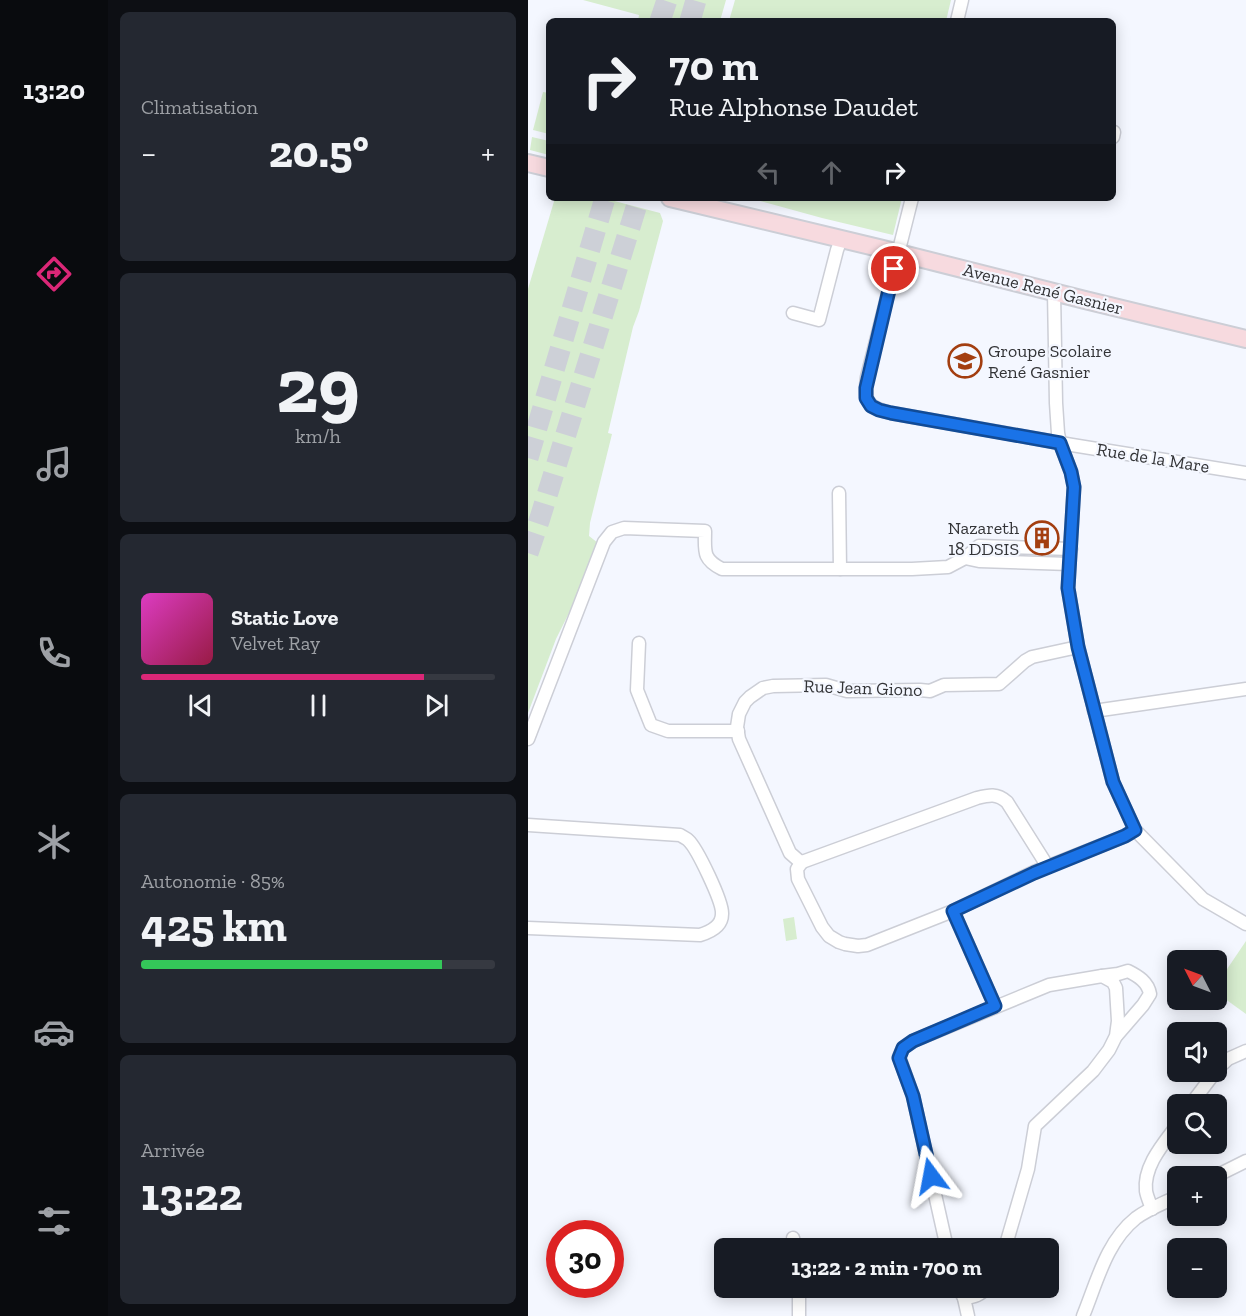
<!DOCTYPE html>
<html lang="fr">
<head>
<meta charset="utf-8">
<style>
  :root { --surface:#171b24; --page:#242831; --text:#f1f3f6; --muted:#9ea1a6; --line:#363941; --accent:#db2777 }
  body { margin:0; font-family:"Zilla Slab",serif; background:var(--page); color:var(--text); height:100vh; display:flex; flex-direction:column; font-size:22px; white-space:nowrap }
  * { box-sizing:border-box; margin:0 }
  p { font-size:20px; color:var(--muted) }
  .icon { flex:none; width:33px; height:33px; fill:none; stroke:currentColor; stroke-width:2; stroke-linecap:round; stroke-linejoin:round }
  .map { position:relative; flex:1; overflow:hidden }
  .side { display:flex; flex-direction:column; gap:12px; padding:12px; background:#0d0f14; width:420px }
  .side>* { flex:none }
  .banner { position:absolute; left:18px; top:18px; width:570px; height:183px; border-radius:9px; box-shadow:0 3px 15px #0003; background:#171b24; color:var(--text); overflow:hidden }
  .needle { width:39px; rotate:312deg }
  .controls { position:absolute; left:639px; top:950px; display:grid; gap:12px }
  .controls a { display:grid; place-items:center; width:60px; height:60px; border-radius:9px; background:var(--surface); box-shadow:0 3px 15px #0003; font-size:30px }
  .speed { position:absolute; left:18px; top:1220px; display:flex; gap:12px; font-size:30px; font-weight:700; text-align:center }
  .speed>* { display:grid; place-content:center; width:78px; height:78px; border-radius:50%; background:var(--surface); box-shadow:0 3px 15px #0003; line-height:1 }
  .speed .limit { border:9px solid #d22; background:#fff; color:#111 }
  .pin { position:absolute; display:grid; place-items:center; width:51px; height:51px; color:#fff; margin:-26px; border:3px solid #fff; border-radius:50%; box-shadow:0 2px 6px #0007 }
  .me { position:absolute; width:66px; margin:-33px; rotate:347deg; stroke-linejoin:round; filter:drop-shadow(0 0 4px #0008) }
  .turn { display:flex; align-items:center; gap:21px; height:126px; padding:0 24px; font-size:27px }
  .turn .icon { width:78px; height:78px; stroke-width:2.5 }
  .turn b { display:block; font-size:42px; line-height:51px }
  .lanes { display:flex; align-items:center; height:57px; padding:0 24px; background:#0003; justify-content:center; gap:30px; direction:ltr }
  .lanes .off { opacity:.35 }
  .big { font-size:45px; font-weight:700; line-height:1.1 }
  .side .widget { flex:1; display:flex; flex-direction:column; justify-content:center; gap:9px; min-width:0; padding:0 21px; border-radius:9px; background:var(--page) }
  .side .dial { align-items:center; gap:0 }
  .dial b { font-size:78px; line-height:1 }
  .song { display:flex; align-items:center; gap:18px }
  .cover { width:72px; height:72px; border-radius:9px; background:linear-gradient(135deg,hsl(310 70% 55%),hsl(340 70% 35%)) }
  .played { height:6px; border-radius:3px; background:linear-gradient(90deg,var(--accent) 80%,var(--line) 80%) }
  .keys { display:flex; justify-content:space-around; direction:ltr }
  .heat { display:flex; justify-content:space-between; align-items:center; font-size:33px; direction:ltr }
  .charge { height:9px; border-radius:4px; background:linear-gradient(90deg,#34c759 85%,var(--line) 0) }
  .trip { position:absolute; left:186px; top:1238px; width:345px; height:60px; border-radius:9px; background:var(--surface); box-shadow:0 3px 15px #0003; font-weight:700; line-height:60px; text-align:center }
  main { display:flex; flex:1; min-height:0 }
  .tab-bar { display:flex; flex-direction:column; width:108px; justify-content:space-around; align-items:center; background:#090b0e; color:var(--muted) }
  .tab-bar .icon { width:42px; height:42px }
  .tab-bar .active { color:var(--accent) }
  .tab-bar b { font-size:27px; color:var(--text) }
  .map>svg:first-child { display:block }
  .green { fill:#d7edcf }
  .lines { fill:none; stroke-linecap:round; stroke-linejoin:round }
  .highway-tunnel { stroke:#cdd0d7; stroke-width:21; stroke-dasharray:21 10; stroke-linecap:butt }
  .street-casing { stroke:#ccced6; stroke-width:15 }
  .secondary-casing { stroke:#ccced6; stroke-width:20 }
  .street { stroke:#fff; stroke-width:12 }
  .secondary { stroke:#f7dadf; stroke-width:16 }
  .route-casing { stroke:#114b97; stroke-width:15 }
  .route { stroke:#1a73e8; stroke-width:10 }
  .labels { text-anchor:middle; dominant-baseline:central; stroke-width:4.5; stroke-linejoin:round; paint-order:stroke }
  .street-label { font-size:18px; fill:#333437; stroke:#f4f7ff }
  .poi-label { font-size:18px; fill:#333437; stroke:#f4f7ff; text-anchor:start }
</style>
</head>
<body>
<main>
<nav class="tab-bar">
<b>13:20</b>
<svg class="icon active" aria-label="directions" viewBox="0 0 24 24"><path d="M12 3l9 9-9 9-9-9zM9 14v-3h6M13 9l2 2-2 2"/></svg>
<svg class="icon" aria-label="music" viewBox="0 0 24 24"><path d="M9 18V5l10-2v13"/><circle cx="6" cy="18" r="3"/><circle cx="16" cy="16" r="3"/></svg>
<svg class="icon" aria-label="phone" viewBox="0 0 24 24"><path d="M5 4h4l2 5-3 2q2 4 5 5l2-3 5 2v4C11 20 4 13 5 4z"/></svg>
<svg class="icon" aria-label="climate" viewBox="0 0 24 24"><path d="M12 3v18M4 7l16 10M4 17L20 7"/></svg>
<svg class="icon" aria-label="car" viewBox="0 0 24 24"><path d="M5 17H2v-5l4-1 3-4h7l3 4 3 1v5h-3M9 17h6M6 11h13"/><circle cx="7" cy="17" r="2"/><circle cx="17" cy="17" r="2"/></svg>
<svg class="icon" aria-label="filters" viewBox="0 0 24 24"><path d="M4 7h16M4 17h16"/><circle cx="9" cy="7" r="2"/><circle cx="15" cy="17" r="2"/></svg>
</nav>
<section class="side">
<div class="widget"><p>Climatisation</p>
<div class="heat"><a>−</a><b class="big">20.5°</b><a>+</a></div>
</div>
<div class="widget dial"><b>29</b><p>km/h</p></div>
<div class="widget">
<div class="song"><i class="cover"></i><div><b>Static Love</b><p>Velvet Ray</p></div></div>
<div class="played"></div>
<div class="keys"><svg class="icon" aria-label="previous" viewBox="0 0 24 24"><path d="M18 5L8 12l10 7zM5 5v14"/></svg><svg class="icon" aria-label="pause" viewBox="0 0 24 24"><path d="M8 5v14M16 5v14"/></svg><svg class="icon" aria-label="next" viewBox="0 0 24 24"><path d="M6 5l10 7-10 7zM19 5v14"/></svg></div>
</div>
<div class="widget"><p>Autonomie · 85%</p><b class="big">425 km</b><div class="charge"></div></div>
<div class="widget"><p>Arrivée</p><b class="big">13:22</b></div>
</section>
<div class="map">
<svg width="718" height="1316" viewBox="0 0 718 1316">
  <rect width="100%" height="100%" fill="#f4f7ff"/>
  <!-- green -->
  <g class="green">
    <path d="M 55,0 L 198,0 L 192,21 L 110,21 L 111,15 Z"/>
    <path d="M 207,0 L 423,0 L 418,21 L 201,21 Z"/>
    <path d="M 15,92 L 21,93 L 21,134 L 5,130 Z"/>
    <path d="M 4,137 L 21,141 L 21,155 L 2,150 Z"/>
    <path d="M 27,198 L 75,198 L 132,213 L 135,221 L 111,311 L 105,327 L 80,433 L 84,434 L 62,523 L 61,536 L 70,543 L 43,609 L 28,639 L 0,713 L 0,289 Z"/>
    <path d="M 221,198 L 374,198 L 365,235 L 294,218 Z"/>
    <path d="M 266,917 L 269,939 L 258,941 L 255,919 Z"/>
    <path d="M 718,941 L 718,1014 L 689,993 L 689,984 Z"/>
  </g>
  <g class="lines">
    <!-- highway-tunnel -->
    <g class="highway-tunnel">
      <path d="M 132,21 L 139,0"/>
      <path d="M 162,21 L 168,0"/>
      <path d="M 0,458 L 77,198"/>
      <path d="M 0,553 L 12,518 L 111,198"/>
    </g>
    <!-- street casing -->
    <g class="street-casing">
      <g id="street">
        <path d="M 429,21 L 434,0"/>
        <path d="M 585,132 L 586,132 L 585,137"/>
        <path d="M 384,198 L 339,377 C 336,401 338,407 363,413 L 544,445 L 718,473"/>
        <path d="M 526,292 L 528,403 L 530,433 L 532,443 L 543,472 L 546,487 L 540,588 L 550,647 L 585,782 L 607,830 L 675,899 L 718,924"/>
        <path d="M 265,313 L 291,320 L 309,250 L 313,239"/>
        <path d="M 311,493 L 312,569"/>
        <path d="M 437,558 L 451,561 L 541,564"/>
        <path d="M 111,643 L 109,690 L 123,725 L 140,731 L 210,731"/>
        <path d="M 566,711 L 718,689"/>
        <path d="M 0,739 L 76,542 L 84,532 L 96,528 L 177,531 C 177,551 174,559 194,569 L 384,569 L 420,567 L 437,558 L 451,546 L 543,549"/>
        <path d="M 0,825 L 152,835 C 155,837 158,838 160,840 C 169,848 195,902 194,914 C 194,926 182,932 172,935 L 0,928"/>
        <path d="M 274,862 L 270,860 L 262,853 L 211,739 L 209,727 L 211,714 L 217,702 L 222,697 L 235,688 L 245,686 L 298,685 L 319,691 L 392,690 L 402,691 L 416,685 L 471,684 L 497,661 L 504,657 L 550,647"/>
        <path d="M 274,862 L 269,869 L 270,879 L 294,927 L 301,936 L 311,942 L 317,944 L 330,946 L 339,945 L 425,911 L 506,872 L 597,836 L 607,830"/>
        <path d="M 274,862 L 449,798 C 461,795 469,793 479,802 L 520,867"/>
        <path d="M 425,911 L 467,1006"/>
        <path d="M 574,976 L 590,974 L 600,971 C 610,976 620,982 622,994 L 615,1005 L 589,1035"/>
        <path d="M 688,1070 L 700,1059 L 718,1051"/>
        <path d="M 663,1104 L 688,1071"/>
        <path d="M 688,1176 L 718,1161"/>
        <path d="M 624,1209 C 622,1203 619,1197 618,1191 C 615,1166 636,1143 650,1124"/>
        <path d="M 265,1238 L 267,1248"/>
        <path d="M 419,1248 L 385,1096 L 371,1057 L 375,1048 L 385,1041 L 521,985 L 574,976 L 585,982 L 588,988 L 590,1021 L 588,1036 L 581,1050 L 565,1071 L 507,1126 L 500,1169 L 477,1248"/>
        <path d="M 430,1287 L 436,1298 L 440,1316"/>
        <path d="M 436,1298 C 446,1297 453,1295 459,1287"/>
        <path d="M 271,1316 L 271,1287"/>
        <path d="M 555,1316 C 569,1282 578,1242 608,1218 C 620,1209 636,1203 650,1196"/>
      </g>
    </g>
    <!-- secondary casing -->
    <g class="secondary-casing">
      <g id="secondary">
        <path d="M 0,163 L 21,168"/>
        <path d="M 142,198 L 355,249 L 557,300 L 718,339"/>
      </g>
    </g>
    <!-- street -->
    <use href="#street" class="street"/>
    <!-- secondary -->
    <use href="#secondary" class="secondary"/>
  </g>
  <g class="lines">
    <!-- route casing -->
    <g class="route-casing">
      <path id="route" d="M 366,269 L 338,388 L 338,398 L 343,406 L 351,410 L 363,413 L 532,443 L 543,472 L 546,487 L 540,588 L 550,647 L 585,782 L 607,830 L 597,836 L 506,873 L 425,911 L 467,1006 L 385,1041 L 375,1048 L 371,1058 L 385,1096 L 403,1176"/>
    </g>
    <!-- route -->
    <use href="#route" class="route"/>
  </g>
  <!-- icons -->
  <defs>
    <g id="school-ring" transform="scale(1.725)"><circle r="9.5" fill="#f4f7ff" stroke="#a33e10" stroke-width="1.5"/><path d="M0-5L7-2L0 1L-7-2ZM-4 1L0 2.5L4 1V4Q0 6-4 4Z" fill="#a33e10"/></g>
    <g id="building-ring" transform="scale(1.725)"><circle r="9.5" fill="#f4f7ff" stroke="#a33e10" stroke-width="1.5"/><path d="M-4-6H4V6H1V3H-1V6H-4ZM-2.5-4.3h1.7v1.8h-1.7ZM.8-4.3h1.7v1.8H.8ZM-2.5-1h1.7V.8h-1.7ZM.8-1h1.7V.8H.8Z" fill="#a33e10"/></g>
  </defs>
  <g fill-rule="evenodd">
    <use href="#school-ring" x="437" y="361"/>
    <use href="#building-ring" x="514" y="538"/>
  </g>
  <g class="labels">
    <!-- street labels -->
    <g class="street-label">
      <text transform="translate(515 289) rotate(14)">Avenue René Gasnier</text>
      <text transform="translate(625 458) rotate(9)">Rue de la Mare</text>
      <text transform="translate(335 688) rotate(2)">Rue Jean Giono</text>
    </g>
    <!-- poi labels -->
    <g class="poi-label">
      <text x="460" y="351">Groupe Scolaire<tspan x="460" dy="21">René Gasnier</tspan></text>
      <text x="491" y="528" text-anchor="end">Nazareth<tspan x="491" dy="21">18 DDSIS</tspan></text>
    </g>
  </g>
</svg>
<div class="controls">
<a><svg class="needle" viewBox="-14 -14 28 28"><path d="M0-13l5 13h-10z" fill="#e53935"/><path d="M0 13l5-13h-10z" fill="#9ea1a6"/></svg></a>
<a><svg class="icon" aria-label="sound" viewBox="0 0 24 24"><path d="M4 9h4l5-4v14l-5-4H4zM17 9q2 3 0 6"/></svg></a>
<a><svg class="icon" aria-label="search" viewBox="0 0 24 24"><circle cx="10" cy="10" r="6"/><path d="M15 15l6 6"/></svg></a>
<a>+</a>
<a>−</a>
</div>
<div class="speed"><div class="limit">30</div></div>
<div class="pin" style="left:366px;top:269px;background:#d93025"><svg class="icon" aria-label="arrive" viewBox="0 0 24 24"><path d="M6 21V4h12l-3 4 3 4H6"/></svg></div>
<svg class="me" style="left:403px;top:1176px" viewBox="-20 -20 40 40"><path d="M0-17L14 15 0 8-14 15z" fill="#1a73e8" stroke="#fff" stroke-width="4"/></svg>
<div class="trip">13:22 · 2 min · 700 m</div>
<div class="banner">
<div class="turn"><svg class="icon" aria-label="right" viewBox="0 0 24 24"><path d="M7 20v-9h11M14 6l5 5-5 5"/></svg><div><b>70 m</b>Rue Alphonse Daudet</div></div>
<div class="lanes"><svg class="icon off" aria-label="left" viewBox="0 0 24 24"><path d="M17 20v-9H6M10 6l-5 5 5 5"/></svg><svg class="icon off" aria-label="ahead" viewBox="0 0 24 24"><path d="M12 20V5M6 11l6-6 6 6"/></svg><svg class="icon" aria-label="right" viewBox="0 0 24 24"><path d="M7 20v-9h11M14 6l5 5-5 5"/></svg></div>
</div>
</div>
</main>
</body>
</html>
